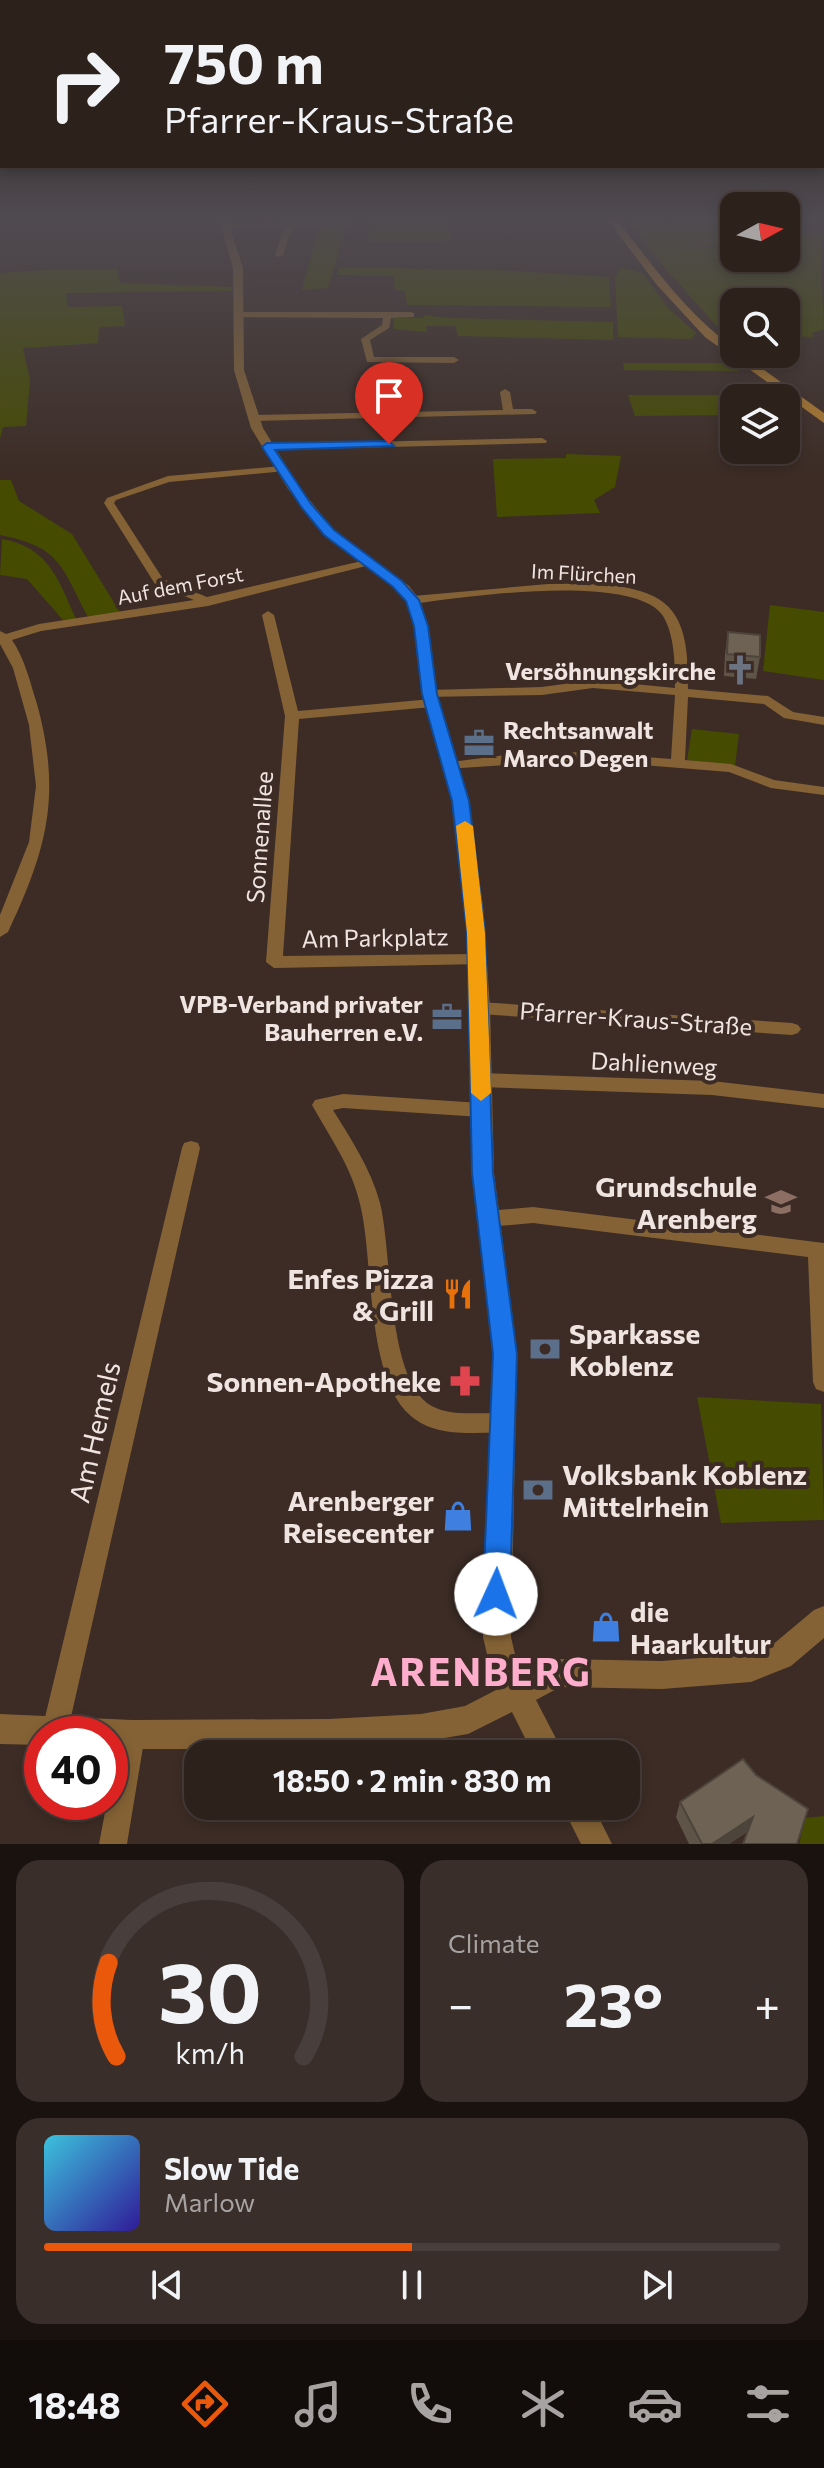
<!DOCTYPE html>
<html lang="en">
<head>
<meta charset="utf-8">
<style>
  :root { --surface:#2d211c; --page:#392e29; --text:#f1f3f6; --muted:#a7a3a3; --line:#483e3b; --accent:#ea580c }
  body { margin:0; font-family:Commissioner,sans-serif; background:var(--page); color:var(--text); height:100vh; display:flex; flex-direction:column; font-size:30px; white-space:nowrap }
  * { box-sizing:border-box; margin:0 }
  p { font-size:26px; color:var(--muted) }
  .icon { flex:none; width:44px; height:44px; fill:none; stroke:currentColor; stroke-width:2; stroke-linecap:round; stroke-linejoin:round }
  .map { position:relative; height:1844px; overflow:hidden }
  .side { display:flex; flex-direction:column; gap:16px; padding:16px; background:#19120f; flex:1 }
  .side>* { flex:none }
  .banner { position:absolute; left:0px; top:0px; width:824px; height:168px; box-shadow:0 4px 12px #0003,0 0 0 2px var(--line); background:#2d211c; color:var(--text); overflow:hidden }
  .needle { width:52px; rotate:82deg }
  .tools { position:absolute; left:720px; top:192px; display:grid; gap:16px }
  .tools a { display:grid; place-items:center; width:80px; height:80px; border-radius:16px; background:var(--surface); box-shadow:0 4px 12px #0003,0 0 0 2px var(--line); font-size:40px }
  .speed { position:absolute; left:24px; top:1716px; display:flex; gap:16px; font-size:40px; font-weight:700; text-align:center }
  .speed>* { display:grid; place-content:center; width:104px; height:104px; border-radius:50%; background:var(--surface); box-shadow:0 4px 12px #0003,0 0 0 2px var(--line); line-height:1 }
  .speed .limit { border:12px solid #d22; background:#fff; color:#111 }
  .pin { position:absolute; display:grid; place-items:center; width:68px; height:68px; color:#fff; margin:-82px -34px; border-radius:50% 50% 50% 0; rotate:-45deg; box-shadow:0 0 8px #0007 }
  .pin .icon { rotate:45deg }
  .me { position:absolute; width:88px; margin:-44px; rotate:2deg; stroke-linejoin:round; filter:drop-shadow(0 0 6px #0008) }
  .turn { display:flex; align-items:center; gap:28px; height:168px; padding:0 32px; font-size:36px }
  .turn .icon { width:104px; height:104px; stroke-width:2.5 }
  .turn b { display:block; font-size:56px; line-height:68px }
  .big { font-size:60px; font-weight:700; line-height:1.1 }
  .side .widget { flex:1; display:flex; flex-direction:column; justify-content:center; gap:12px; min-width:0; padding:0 28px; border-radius:24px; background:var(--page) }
  .side .dial { align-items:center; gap:0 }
  .dial svg { height:208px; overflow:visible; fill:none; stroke:var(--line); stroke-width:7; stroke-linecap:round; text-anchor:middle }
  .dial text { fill:var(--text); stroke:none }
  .song { display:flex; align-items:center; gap:24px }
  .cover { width:96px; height:96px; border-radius:12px; background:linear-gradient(135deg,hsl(190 70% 55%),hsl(250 70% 35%)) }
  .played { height:8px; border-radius:4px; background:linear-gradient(90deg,var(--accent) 50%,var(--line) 50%) }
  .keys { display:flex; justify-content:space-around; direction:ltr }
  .heat { display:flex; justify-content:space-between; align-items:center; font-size:44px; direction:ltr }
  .side .tiles { flex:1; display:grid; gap:16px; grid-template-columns:1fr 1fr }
  .widget:last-child { grid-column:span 2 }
  .trip { position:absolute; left:184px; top:1740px; width:456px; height:80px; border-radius:24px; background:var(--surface); box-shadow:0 4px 12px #0003,0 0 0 2px var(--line); font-weight:700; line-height:80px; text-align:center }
  .menu { display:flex; height:128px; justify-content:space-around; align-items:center; background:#120d0b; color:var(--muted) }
  .menu .icon { width:56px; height:56px }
  .menu .on { color:var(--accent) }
  .menu b { font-size:36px; color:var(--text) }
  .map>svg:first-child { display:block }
  .green { fill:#454b00 }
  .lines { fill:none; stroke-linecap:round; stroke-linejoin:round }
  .minor { fill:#846235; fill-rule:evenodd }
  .tertiary { fill:#846235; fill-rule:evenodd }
  .secondary { fill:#b37d2e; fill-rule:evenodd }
  .wall { fill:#5f5448 }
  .shaded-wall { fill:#4d453b }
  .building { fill:#6e6254; stroke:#4d453b; stroke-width:2 }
  .route { fill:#1a73e8; stroke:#114b97; stroke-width:2 }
  .slow { fill:#f59e0b }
  .labels { text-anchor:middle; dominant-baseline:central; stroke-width:8; stroke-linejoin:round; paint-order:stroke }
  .far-street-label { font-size:20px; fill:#efe4e0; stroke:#3c2c25 }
  .poi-label { font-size:24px; font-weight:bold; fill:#efe4e0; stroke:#3c2c25; text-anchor:end }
  .street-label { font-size:24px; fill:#efe4e0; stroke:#3c2c25 }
  .near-poi-label { font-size:28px; font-weight:bold; fill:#efe4e0; stroke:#3c2c25; text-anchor:end }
  .near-street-label { font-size:28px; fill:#efe4e0; stroke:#3c2c25 }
  .near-district-label { font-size:38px; font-weight:bold; letter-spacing:2px; fill:#feaecc; stroke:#3c2c25 }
</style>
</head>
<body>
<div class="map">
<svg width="824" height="1844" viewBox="0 0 824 1844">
  <rect width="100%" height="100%" fill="#3c2c25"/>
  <!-- green -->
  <g class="green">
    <path d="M 369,218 L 447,218 L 450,241 L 368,242 Z"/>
    <path d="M 626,218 L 658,218 L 659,223 L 734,218 L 734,245 L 674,247 L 734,247 L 734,258 L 786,258 L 786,232 L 824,233 C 818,252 824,305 824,329 L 812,333 L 813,337 L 786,336 L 786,302 L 734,302 L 734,337 L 727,337 L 668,272 Z"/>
    <path d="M 320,224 L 347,224 L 328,288 L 302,290 Z"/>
    <path d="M 339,267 L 497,270 L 609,277 L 611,307 L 407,305 L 405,291 L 395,290 L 393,276 L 337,275 Z"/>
    <path d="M 622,267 L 643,273 L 668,308 L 696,333 L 691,339 L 618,337 L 615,277 Z"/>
    <path d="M 60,269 L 117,269 L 120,283 L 232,287 L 232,291 L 66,293 L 68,307 L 122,306 L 125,326 L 99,327 L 98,343 L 23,348 L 30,380 L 26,426 L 3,427 L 0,439 L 0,273 Z"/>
    <path d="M 423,315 L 449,318 L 613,322 L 613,340 L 458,336 L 455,326 L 426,326 L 427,332 L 394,329 L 393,318 L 424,318 Z"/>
    <path d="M 623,363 L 730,363 L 739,371 L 624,370 Z"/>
    <path d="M 764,389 L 776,398 L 734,398 L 734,415 L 635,416 L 628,395 L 759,395 Z"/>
    <path d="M 566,454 L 621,456 L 615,487 L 594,500 L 600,513 L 497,517 L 493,459 L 566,458 Z"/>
    <path d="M 0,480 L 11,480 L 19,501 L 72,534 L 121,614 L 88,617 C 61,566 61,547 0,535 Z"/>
    <path d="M 2,539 C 50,547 59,582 76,619 L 63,620 L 27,579 L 0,575 Z"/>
    <path d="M 770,605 L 824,612 L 824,680 L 763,671 Z"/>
    <path d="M 692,729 L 739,734 L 735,766 L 687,760 Z"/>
    <path d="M 697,1397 L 821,1404 L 824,1520 L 721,1523 Z"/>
    <path d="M 824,1816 L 824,1844 L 799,1844 L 805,1818 Z"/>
  </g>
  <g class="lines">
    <!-- minor -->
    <g class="minor">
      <path d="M 348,220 L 351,224 L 293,226 L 283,255 L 279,257 L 275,255 L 285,226 L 224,228 L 220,226 L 224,224 Z"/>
      <path d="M 238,312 L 411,312 L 414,313 L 414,317 L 391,318 L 389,328 L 370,340 L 374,357 L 454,357 L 459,360 L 454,363 L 367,362 L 361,339 L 382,325 L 383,318 L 235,317 L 235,313 Z"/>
      <path d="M 505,389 L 510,392 L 513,409 L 532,409 L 537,412 L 535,414 L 253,421 L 248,418 L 253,415 L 503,410 L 500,392 Z"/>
      <path d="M 542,438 L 547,441 L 546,443 L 267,450 L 262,447 L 267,444 Z"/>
      <path d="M 281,466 L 286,469 L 285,471 L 169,482 L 116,500 L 114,503 L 163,579 L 207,597 L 366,560 L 370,561 L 370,565 L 208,606 L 41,631 L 12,640 C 25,659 30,682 37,704 C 62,795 47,849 8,932 L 0,937 L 0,915 L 29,842 L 36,786 L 29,725 L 13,668 L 0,644 L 0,631 L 6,634 L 39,624 L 194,600 L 155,584 L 104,503 L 107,498 L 168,476 Z"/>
      <path d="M 548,584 C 582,584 649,580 672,611 C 688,631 688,664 688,689 L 768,696 L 793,712 L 824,717 L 824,725 L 784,718 L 764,704 L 688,697 L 685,760 L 731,764 L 774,780 L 824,787 L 824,795 L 771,788 L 729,772 L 581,760 L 446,769 L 444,766 L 446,763 L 451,762 L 506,755 L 581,752 L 671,759 L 675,695 L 593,688 L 542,695 L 425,697 L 423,694 L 430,690 L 542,687 L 593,680 L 675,688 C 675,665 675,636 663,616 C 634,572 461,597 413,604 L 407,600 L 413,596 Z"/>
      <path d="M 268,611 L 274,615 L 298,711 L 432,699 L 439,703 L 432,707 L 299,719 L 283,956 L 478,954 L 484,956 L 486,960 L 484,964 L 274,968 L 266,962 L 285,716 L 262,615 Z"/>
      <path d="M 480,1002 L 792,1023 L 798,1025 L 801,1029 L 798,1033 L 792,1035 L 480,1014 L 474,1012 L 471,1008 L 474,1004 Z"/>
      <path d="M 481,1073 L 712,1081 L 824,1094 L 824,1108 L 712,1095 L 481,1087 L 475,1085 L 472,1080 L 475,1075 Z"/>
      <path d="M 343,1094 L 481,1103 L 487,1105 L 490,1110 L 487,1115 L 481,1117 L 343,1108 L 333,1110 C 351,1139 371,1169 380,1203 C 392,1251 387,1373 427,1403 C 447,1418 481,1412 505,1413 L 513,1416 L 516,1423 L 513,1430 L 505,1433 C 473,1432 436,1438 411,1416 C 365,1378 374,1259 360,1204 C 352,1168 330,1137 312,1105 L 315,1100 Z"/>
      <path d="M 191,1141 L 198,1143 L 200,1148 L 68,1730 L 66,1734 L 44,1734 L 42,1730 L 182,1148 L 184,1143 Z"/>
      <path d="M 533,1207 L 824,1243 L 824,1392 L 816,1389 L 813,1382 L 808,1257 L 533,1223 L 487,1227 L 480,1225 L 477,1219 L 480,1213 L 487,1211 Z"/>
      <path d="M 132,1722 L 141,1726 L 145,1735 L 127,1844 L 99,1844 L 107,1802 L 110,1802 C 110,1777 113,1749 123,1726 Z"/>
    </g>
    <!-- tertiary -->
    <g class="tertiary">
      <path d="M 219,218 L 227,218 L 243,268 L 244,370 L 263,428 L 299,487 L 333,529 L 409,586 L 420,600 L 428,626 L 437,694 L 468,801 L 483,906 L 490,1008 L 494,1173 L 517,1354 L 511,1637 L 517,1663 L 524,1676 L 558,1659 L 662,1661 L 751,1654 L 771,1646 L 814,1610 L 824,1606 L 824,1638 L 791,1666 L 751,1682 L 662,1689 L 560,1687 L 536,1700 L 564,1754 L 533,1754 L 512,1712 L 468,1734 L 421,1742 L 329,1749 L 110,1749 L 110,1734 L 42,1734 L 42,1745 L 0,1744 L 0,1714 L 132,1720 L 329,1719 L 421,1714 L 465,1706 L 500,1688 L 490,1667 L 483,1637 L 493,1354 L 472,1173 L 470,1008 L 465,906 L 452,801 L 423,694 L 414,626 L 406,601 L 399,592 L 325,535 L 288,489 L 251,428 L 234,370 L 233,268 Z"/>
      <path d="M 562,1806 L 593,1806 L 612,1844 L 581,1844 Z"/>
    </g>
    <!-- secondary -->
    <path class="secondary" d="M 606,218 L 616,218 C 651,264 686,313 734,348 L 734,354 L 742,354 L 824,413 L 824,423 L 705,337 L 657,285 Z"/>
  </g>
  <!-- wall -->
  <g class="wall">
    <path d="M 728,632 L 760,657 L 756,679 L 724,676 L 725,654 Z"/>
    <path d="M 680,1802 L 747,1832 L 729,1844 L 689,1844 L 676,1817 Z"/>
  </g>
  <!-- shaded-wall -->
  <path class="shaded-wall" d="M 753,1817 L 747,1832 L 729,1844 L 712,1844 Z"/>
  <!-- building -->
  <g class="building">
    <path d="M 728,632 L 760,635 L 760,657 L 727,654 Z"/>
    <path d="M 743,1759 L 756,1775 L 808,1809 L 797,1844 L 743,1844 L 753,1817 L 712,1844 L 702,1844 L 680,1802 Z"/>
  </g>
  <!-- sky -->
  <linearGradient id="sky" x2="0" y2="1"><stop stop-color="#211814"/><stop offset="0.46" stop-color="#504b51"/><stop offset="1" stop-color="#504b51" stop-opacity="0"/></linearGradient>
  <rect width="824" height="476" fill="url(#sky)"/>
  <!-- route -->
  <path class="route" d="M 389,441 L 394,446 L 275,450 L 311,504 L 334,530 L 402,581 L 419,600 L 428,626 L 437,694 L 469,801 L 485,933 L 493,1173 L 517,1354 L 510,1594 L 506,1603 L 496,1607 L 487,1603 L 483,1594 L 493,1354 L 472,1173 L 467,933 L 452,801 L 422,694 L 414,626 L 406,601 L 392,586 L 324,535 L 302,508 L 262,447 L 267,443 Z"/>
  <!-- slow -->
  <path class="slow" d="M 465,821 L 473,826 L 485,933 L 491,1093 L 481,1101 L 471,1093 L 467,933 L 456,826 Z"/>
  <!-- icons -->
  <defs>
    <g id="church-bare" transform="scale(2.4)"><path d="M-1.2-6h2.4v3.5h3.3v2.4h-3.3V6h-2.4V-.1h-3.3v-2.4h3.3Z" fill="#6b7280" stroke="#3c2c25" stroke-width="2.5" paint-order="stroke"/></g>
    <g id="office-bare" transform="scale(2.4)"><path d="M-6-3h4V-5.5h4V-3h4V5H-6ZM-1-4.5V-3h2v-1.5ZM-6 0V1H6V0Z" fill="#5c6f8a" stroke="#3c2c25" stroke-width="2.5" paint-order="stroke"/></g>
    <g id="school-bare" transform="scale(2.4)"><path d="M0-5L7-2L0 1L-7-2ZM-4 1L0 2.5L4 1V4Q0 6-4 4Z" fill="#8d6e63" stroke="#3c2c25" stroke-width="2.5" paint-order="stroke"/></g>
    <g id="restaurant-bare" transform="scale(2.4)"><path d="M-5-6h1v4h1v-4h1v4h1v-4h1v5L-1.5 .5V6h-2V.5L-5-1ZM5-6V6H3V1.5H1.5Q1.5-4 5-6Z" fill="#e8710a" stroke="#3c2c25" stroke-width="2.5" paint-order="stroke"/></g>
    <g id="bank-bare" transform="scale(2.4)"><path d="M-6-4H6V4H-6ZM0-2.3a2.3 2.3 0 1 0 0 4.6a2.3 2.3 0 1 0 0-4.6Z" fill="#5c6f8a" stroke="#3c2c25" stroke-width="2.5" paint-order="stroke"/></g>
    <g id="pharmacy-bare" transform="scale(2.4)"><path d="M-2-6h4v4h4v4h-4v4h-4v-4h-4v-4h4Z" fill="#e0444e" stroke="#3c2c25" stroke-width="2.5" paint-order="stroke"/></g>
    <g id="shop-bare" transform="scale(2.4)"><path d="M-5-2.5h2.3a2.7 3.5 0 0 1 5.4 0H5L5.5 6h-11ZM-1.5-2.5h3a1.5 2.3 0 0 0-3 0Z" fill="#3f7fe0" stroke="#3c2c25" stroke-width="2.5" paint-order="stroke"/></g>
  </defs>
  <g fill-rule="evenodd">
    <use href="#church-bare" x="740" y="670"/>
    <use href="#office-bare" x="479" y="743"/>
    <use href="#office-bare" x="447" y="1017"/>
    <use href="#school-bare" x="781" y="1202"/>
    <use href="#restaurant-bare" x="458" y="1294"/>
    <use href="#bank-bare" x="545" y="1349"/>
    <use href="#pharmacy-bare" x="465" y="1381"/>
    <use href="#bank-bare" x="538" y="1490"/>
    <use href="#shop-bare" x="458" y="1516"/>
    <use href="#shop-bare" x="606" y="1627"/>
  </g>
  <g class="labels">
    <!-- far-street labels -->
    <g class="far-street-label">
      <text transform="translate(584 573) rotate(3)">Im Flürchen</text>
      <text transform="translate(180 585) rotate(-11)">Auf dem Forst</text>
    </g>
    <!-- poi labels -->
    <g class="poi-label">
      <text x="716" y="670">Versöhnungskirche</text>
      <text x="503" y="729" text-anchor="start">Rechtsanwalt<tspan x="503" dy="28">Marco Degen</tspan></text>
      <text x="423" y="1003">VPB-Verband privater<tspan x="423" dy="28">Bauherren e.V.</tspan></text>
    </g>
    <!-- street labels -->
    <g class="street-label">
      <text transform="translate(259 837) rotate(-86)">Sonnenallee</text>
      <text transform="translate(375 937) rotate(-1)">Am Parkplatz</text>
      <text transform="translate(636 1018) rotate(4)">Pfarrer-Kraus-Straße</text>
      <text transform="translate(654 1063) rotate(3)">Dahlienweg</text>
    </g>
    <!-- near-poi labels -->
    <g class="near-poi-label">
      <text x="757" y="1186">Grundschule<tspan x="757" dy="32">Arenberg</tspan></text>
      <text x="434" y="1278">Enfes Pizza<tspan x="434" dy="32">&amp; Grill</tspan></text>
      <text x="569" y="1333" text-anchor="start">Sparkasse<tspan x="569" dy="32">Koblenz</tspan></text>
      <text x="441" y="1381">Sonnen-Apotheke</text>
      <text x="562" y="1474" text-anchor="start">Volksbank Koblenz<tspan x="562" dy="32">Mittelrhein</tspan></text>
      <text x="434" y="1500">Arenberger<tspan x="434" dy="32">Reisecenter</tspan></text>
      <text x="630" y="1611" text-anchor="start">die<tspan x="630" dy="32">Haarkultur</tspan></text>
    </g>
    <!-- near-street labels -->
    <g class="near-street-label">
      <text transform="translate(94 1432) rotate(-77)">Am Hemels</text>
    </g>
    <!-- near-district labels -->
    <g class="near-district-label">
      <text x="481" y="1670">ARENBERG</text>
    </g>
  </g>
</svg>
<div class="tools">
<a><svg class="needle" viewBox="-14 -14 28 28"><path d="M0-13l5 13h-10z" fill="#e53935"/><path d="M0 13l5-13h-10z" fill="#a7a3a3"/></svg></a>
<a><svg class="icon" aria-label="search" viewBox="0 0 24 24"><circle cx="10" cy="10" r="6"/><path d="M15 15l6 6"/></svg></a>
<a><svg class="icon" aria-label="layers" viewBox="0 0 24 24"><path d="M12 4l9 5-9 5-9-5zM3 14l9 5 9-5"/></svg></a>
</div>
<div class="speed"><div class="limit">40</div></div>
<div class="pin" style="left:389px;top:444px;background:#d93025"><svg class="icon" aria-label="arrive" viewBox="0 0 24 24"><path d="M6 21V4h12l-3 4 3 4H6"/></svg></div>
<svg class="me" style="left:496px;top:1594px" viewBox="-20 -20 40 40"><circle r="19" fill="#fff"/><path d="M0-13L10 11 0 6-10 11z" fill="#1a73e8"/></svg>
<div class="trip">18:50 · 2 min · 830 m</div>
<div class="banner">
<div class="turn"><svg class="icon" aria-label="right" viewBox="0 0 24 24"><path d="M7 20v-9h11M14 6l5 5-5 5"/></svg><div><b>750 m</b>Pfarrer-Kraus-Straße</div></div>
</div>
</div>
<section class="side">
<div class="tiles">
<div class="widget dial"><svg viewBox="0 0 100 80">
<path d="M14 69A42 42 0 1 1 86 69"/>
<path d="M14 69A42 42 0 0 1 11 33" stroke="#ea580c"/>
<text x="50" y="56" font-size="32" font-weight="700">30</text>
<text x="50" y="72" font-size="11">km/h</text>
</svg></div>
<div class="widget"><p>Climate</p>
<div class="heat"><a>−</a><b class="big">23°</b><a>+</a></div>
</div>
<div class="widget">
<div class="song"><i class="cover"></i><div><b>Slow Tide</b><p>Marlow</p></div></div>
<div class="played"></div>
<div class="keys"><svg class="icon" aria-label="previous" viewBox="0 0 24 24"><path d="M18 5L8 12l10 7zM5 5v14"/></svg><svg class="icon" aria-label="pause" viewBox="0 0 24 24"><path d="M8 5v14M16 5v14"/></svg><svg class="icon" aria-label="next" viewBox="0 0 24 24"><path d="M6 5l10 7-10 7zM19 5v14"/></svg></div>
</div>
</div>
</section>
<nav class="menu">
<b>18:48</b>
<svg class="icon on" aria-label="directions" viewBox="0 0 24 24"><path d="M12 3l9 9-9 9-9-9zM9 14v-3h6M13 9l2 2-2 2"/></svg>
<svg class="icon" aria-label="music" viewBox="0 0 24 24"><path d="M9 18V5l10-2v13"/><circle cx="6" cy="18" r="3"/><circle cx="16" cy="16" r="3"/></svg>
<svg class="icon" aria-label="phone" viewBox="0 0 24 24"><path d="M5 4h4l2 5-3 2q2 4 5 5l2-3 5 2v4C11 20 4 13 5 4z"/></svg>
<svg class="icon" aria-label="climate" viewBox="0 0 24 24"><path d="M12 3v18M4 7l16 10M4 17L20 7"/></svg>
<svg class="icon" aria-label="car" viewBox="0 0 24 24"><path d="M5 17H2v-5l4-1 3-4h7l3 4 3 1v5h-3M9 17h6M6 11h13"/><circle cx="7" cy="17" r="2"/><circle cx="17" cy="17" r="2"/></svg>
<svg class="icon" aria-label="filters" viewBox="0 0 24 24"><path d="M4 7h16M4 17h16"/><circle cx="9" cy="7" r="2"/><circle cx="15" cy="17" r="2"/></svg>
</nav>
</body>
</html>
